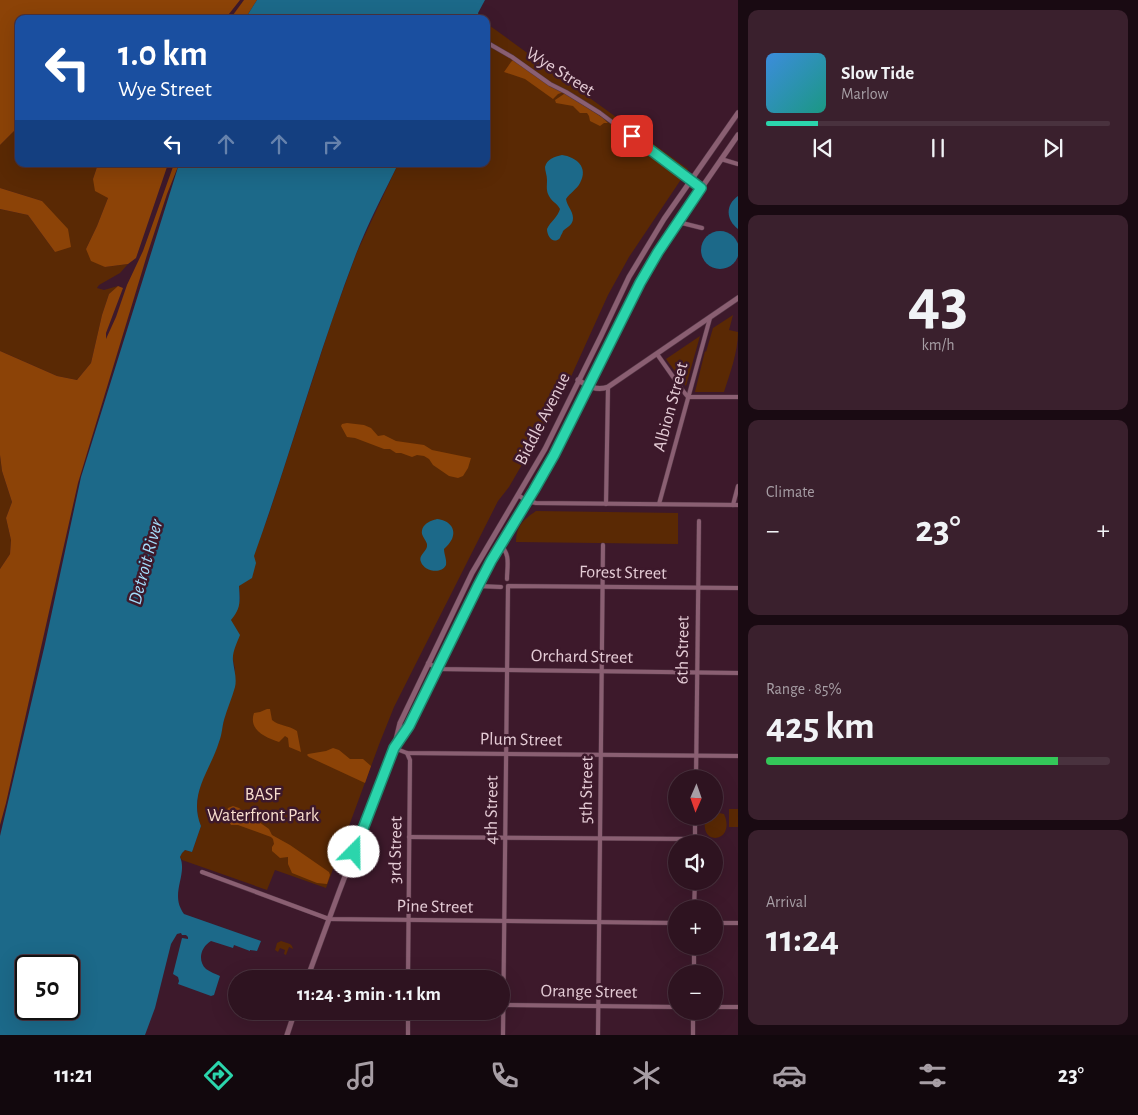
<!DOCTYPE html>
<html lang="en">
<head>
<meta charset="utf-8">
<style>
  :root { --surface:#2e1320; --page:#3a202d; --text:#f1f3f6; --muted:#a79ea5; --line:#49323e; --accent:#2bd5ac }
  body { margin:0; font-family:"Alegreya Sans",sans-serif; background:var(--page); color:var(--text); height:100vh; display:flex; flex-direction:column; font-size:19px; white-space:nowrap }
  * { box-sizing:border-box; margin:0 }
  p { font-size:16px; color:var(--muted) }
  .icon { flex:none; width:28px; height:28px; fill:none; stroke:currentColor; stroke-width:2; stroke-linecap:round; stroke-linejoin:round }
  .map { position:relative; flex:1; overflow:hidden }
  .details { display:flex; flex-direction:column; gap:10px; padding:10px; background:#190a12; width:400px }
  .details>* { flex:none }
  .banner { position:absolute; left:15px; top:15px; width:475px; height:152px; border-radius:10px; box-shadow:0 5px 20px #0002,0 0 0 1px var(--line); background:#1a4fa0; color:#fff; overflow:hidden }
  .needle { width:32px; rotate:182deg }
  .buttons { position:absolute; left:668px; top:770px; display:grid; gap:10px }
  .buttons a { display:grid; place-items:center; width:55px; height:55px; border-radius:50%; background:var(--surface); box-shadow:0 5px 20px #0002,0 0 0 1px var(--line); font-size:25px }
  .speed { position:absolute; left:15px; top:955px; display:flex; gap:10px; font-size:25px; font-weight:700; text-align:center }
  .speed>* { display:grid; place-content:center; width:65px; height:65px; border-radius:50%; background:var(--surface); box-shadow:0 5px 20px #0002,0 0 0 1px var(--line); line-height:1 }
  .speed .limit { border:2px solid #111; border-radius:8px; background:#fff; color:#111 }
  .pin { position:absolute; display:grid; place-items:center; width:42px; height:42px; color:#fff; margin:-21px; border-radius:10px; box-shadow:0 2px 8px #0006 }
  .me { position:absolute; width:55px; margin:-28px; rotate:22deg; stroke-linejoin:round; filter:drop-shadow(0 0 4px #0008) }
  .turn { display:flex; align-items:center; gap:18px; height:105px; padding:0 20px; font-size:22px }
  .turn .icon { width:65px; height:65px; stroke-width:2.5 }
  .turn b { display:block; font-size:35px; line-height:42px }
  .lanes { display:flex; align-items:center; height:48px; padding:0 20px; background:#0003; justify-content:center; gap:25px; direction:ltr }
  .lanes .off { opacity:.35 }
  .big { font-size:38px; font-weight:700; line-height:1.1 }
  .details .widget { flex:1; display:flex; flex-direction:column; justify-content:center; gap:8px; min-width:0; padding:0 18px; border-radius:10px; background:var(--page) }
  .details .dial { align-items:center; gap:0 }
  .dial b { font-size:65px; line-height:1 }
  .song { display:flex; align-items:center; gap:15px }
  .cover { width:60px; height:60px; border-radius:8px; background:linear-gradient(135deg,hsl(210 70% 55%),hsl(170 70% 35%)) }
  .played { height:5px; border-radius:2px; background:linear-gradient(90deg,var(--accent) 15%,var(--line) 15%) }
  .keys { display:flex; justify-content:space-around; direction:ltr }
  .heat { display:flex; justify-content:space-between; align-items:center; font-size:28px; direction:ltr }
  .charge { height:8px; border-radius:4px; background:linear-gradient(90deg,#34c759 85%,var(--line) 0) }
  .trip { position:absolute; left:228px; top:970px; width:282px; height:50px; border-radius:25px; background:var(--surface); box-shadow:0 5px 20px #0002,0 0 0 1px var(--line); font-weight:700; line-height:50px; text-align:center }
  .tabs { display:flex; height:80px; justify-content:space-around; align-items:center; background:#12080d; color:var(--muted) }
  .tabs .icon { width:35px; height:35px }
  .tabs .selected { color:var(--accent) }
  .tabs b { font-size:22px; color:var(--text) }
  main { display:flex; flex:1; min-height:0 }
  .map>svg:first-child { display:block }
  .green { fill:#5a2904 }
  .forest { fill:#8c4307 }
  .water { fill:#1c6989; fill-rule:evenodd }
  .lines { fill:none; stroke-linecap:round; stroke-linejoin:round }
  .street-casing { stroke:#543645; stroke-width:5 }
  .secondary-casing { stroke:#543645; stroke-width:6 }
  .street { stroke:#8a5f72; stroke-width:4 }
  .secondary { stroke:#8a5f72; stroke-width:5 }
  .route-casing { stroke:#1c8a70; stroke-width:12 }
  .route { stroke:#2bd5ac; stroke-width:9 }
  .labels { text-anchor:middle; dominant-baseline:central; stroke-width:5; stroke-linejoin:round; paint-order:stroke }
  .street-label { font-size:18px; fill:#e4cbd5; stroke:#3d192b }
  .park-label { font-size:18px; fill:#f7ddce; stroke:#3d192b }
  .water-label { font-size:19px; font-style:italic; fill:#a4dcfa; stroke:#3d192b }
</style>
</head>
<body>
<main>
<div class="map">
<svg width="738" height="1035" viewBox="0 0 738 1035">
  <rect width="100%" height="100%" fill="#3d192b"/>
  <!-- green -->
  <g class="green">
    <path d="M 486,23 L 688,169 L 629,257 L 608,295 L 564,392 L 509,487 L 498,501 L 394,707 L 380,742 L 326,888 L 275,870 L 267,890 L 182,860 L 180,857 L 182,853 L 185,850 L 192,852 L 201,826 L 198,819 L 197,806 L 198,795 L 202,780 L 219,742 L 235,669 L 233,660 L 231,620 L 240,600 L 239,586 L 253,557 L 269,514 L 333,317 L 357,252 L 398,164 L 486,164 Z"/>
    <path d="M 19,126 L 19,164 L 98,164 L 93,179 L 108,198 L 97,226 L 86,249 L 105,267 L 128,264 L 120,273 L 99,285 L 97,288 L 104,290 L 118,286 L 109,294 L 102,315 L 91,363 L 77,380 L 57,376 L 0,351 L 0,209 L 28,215 L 55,252 L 42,201 L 0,188 L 0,145 Z"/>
    <path d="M 733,315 L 729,330 L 738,332 C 738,352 730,373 724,392 L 695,392 L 705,351 L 706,352 L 713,328 Z"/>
    <path d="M 700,336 L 686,386 L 685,385 L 666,359 Z"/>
    <path d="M 0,455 L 2,471 L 12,502 L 6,518 L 11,540 L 10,554 L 0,569 Z"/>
    <path d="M 536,511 L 678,513 L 678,544 L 516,542 C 516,526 523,520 536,511 Z"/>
    <rect x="729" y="809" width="9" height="18"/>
    <path d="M 714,812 L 724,814 C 737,843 697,848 706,816 L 714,816 Z"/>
    <rect x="714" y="849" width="7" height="27"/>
    <path d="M 281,941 L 290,944 L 292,946 L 293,949 L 289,947 L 286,955 L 284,954 L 285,950 L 280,948 L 278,952 L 275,950 L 277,943 Z"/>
  </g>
  <!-- forest -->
  <g class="forest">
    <path d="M 0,0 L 240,0 L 225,19 L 19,19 L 19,126 L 0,145 Z"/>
    <path d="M 244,0 L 257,0 L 245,19 L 230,19 Z"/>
    <path d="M 513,60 L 549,85 L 564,92 L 558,94 L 553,99 L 525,79 L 504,72 L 511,62 Z"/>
    <path d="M 564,94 L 567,94 L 603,118 L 608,123 L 604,123 L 600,126 L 590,121 L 589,116 L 587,113 L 580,113 L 573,106 L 556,103 L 555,100 Z"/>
    <path d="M 98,164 L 168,164 L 136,258 L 128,264 L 105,267 L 91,261 L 86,249 L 97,226 L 108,198 L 95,191 L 93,179 Z"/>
    <path d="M 174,164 L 179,164 L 167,194 L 147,255 L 78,483 L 6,803 L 0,825 L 0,569 L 10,554 L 11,540 L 6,518 L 12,502 L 2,471 L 0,455 L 0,351 L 57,376 L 77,380 L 91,363 L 102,315 L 109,294 L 118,286 L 123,288 L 106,333 L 106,339 L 116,317 L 127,285 L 143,251 Z"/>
    <path d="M 0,188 L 42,201 L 68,229 L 71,247 L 55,252 L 28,215 L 0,209 Z"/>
    <path d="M 347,423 L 364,425 L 371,428 L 378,436 L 384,435 L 396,441 L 424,445 L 432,450 L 471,458 L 468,468 L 463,476 L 458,478 L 449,476 L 433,465 L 429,459 L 424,456 L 417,455 L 412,457 L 401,453 L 396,453 L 390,449 L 384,449 L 355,438 L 347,437 L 341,426 L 342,424 Z"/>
    <path d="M 267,709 L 270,709 L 272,720 C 279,726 288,725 297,731 L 301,752 L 289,747 L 288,738 L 285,736 L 279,742 C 266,738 248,730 254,713 L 260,712 Z"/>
    <path d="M 333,748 L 339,750 L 350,759 L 363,759 L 371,766 L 365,783 L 309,757 L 307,755 L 308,754 L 326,751 Z"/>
    <path d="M 233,806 L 239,808 L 269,829 L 272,835 L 290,845 L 329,872 L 330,875 L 327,884 L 317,883 L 292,873 L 288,864 L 288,857 L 280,858 L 272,851 L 272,847 L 274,844 L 273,839 L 271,837 L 238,825 L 231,825 L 225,815 L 228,808 Z"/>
  </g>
  <!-- water -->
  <g class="water">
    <path d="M 257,0 L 485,0 L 478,13 L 480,19 L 245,19 Z"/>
    <path d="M 562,155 C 576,157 589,167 580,183 C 577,189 570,193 566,199 C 567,206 573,211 573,218 C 573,225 567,227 563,231 C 563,232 560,237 560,238 C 553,245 547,236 547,229 C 550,222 558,217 560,209 C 557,203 552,202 549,196 C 546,191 547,186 547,180 C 547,175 545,171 545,167 C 547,159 554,157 562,155 Z"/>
    <path d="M 179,164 L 398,164 C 384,193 368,223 356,254 C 318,353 290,456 254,556 L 256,563 L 252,578 L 239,586 C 240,602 241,608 231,620 L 240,635 C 237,643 232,652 233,661 C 234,670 237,678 235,687 C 232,698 227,709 224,720 C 222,727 222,735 219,742 C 210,771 188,794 201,826 L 192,852 L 185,850 L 182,853 L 180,857 C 188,875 169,894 184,914 L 261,941 L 257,951 L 250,950 L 250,951 L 234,945 L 233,948 L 211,941 C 201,947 197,960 206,969 C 210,972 216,974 220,976 L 214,995 L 211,996 L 178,984 L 179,981 L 178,977 L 173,974 L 182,938 L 188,939 L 188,937 L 186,935 L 182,935 L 181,933 L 177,934 L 171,944 L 155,1008 L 145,1035 L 0,1035 L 0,836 L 45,644 L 81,477 ZM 69,966 L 69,1009 L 26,1009 L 26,966 Z"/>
    <path d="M 738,196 L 738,229 C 726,220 725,205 738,196 Z"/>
    <circle cx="720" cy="250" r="19"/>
    <path d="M 437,519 C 448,520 457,528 452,539 C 450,543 447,546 444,549 C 444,554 447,560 446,565 C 441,575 424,571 421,562 C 418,554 428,552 427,544 C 426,541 423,537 422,534 C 421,524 430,521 437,519 Z"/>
  </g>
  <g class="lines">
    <!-- street casing -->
    <g class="street-casing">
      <g id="street">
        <path d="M 486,42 L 512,57 L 550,84 L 566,92 L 600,113 L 691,181"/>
        <path d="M 721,159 L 738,164"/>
        <path d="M 678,222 L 702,228"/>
        <path d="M 657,354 L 683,391 L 688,397 L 738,397"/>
        <path d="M 518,495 L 527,501 L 536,503 L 738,505"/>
        <path d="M 606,504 L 608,387"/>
        <path d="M 659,504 L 710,318"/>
        <path d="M 733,505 L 738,486"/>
        <path d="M 500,545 C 511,554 507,566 507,579"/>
        <path d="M 478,586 L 501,587"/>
        <path d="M 428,663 L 438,669 L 738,673"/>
        <path d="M 394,748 L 407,753 L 738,756"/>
        <path d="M 407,753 L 410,760 L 408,979"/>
        <path d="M 696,779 L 699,521"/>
        <path d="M 409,837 L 695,839"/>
        <path d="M 695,844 L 695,816"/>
        <path d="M 202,872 L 329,919 L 676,923"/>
        <path d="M 694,909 L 695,881"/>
        <path d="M 714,923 L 738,923"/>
        <path d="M 694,974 L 694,946"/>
        <path d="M 503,1005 L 676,1007"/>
        <path d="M 714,1007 L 738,1007"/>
        <path d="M 408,1035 L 408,1011"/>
        <path d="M 503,1035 L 508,586 L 738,588"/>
        <path d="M 598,1035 L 603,545"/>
        <path d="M 693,1035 L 693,1011"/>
      </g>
    </g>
    <!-- secondary casing -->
    <g class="secondary-casing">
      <g id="secondary">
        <path d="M 578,380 C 588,386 596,391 608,387 L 738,298"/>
        <path d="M 397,744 L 409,726 L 478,586 L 491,561 L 534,490 L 554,455 L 640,283 L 667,238 L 738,135"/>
        <path d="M 307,979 L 339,892 L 394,748 L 400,723 L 472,573 L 545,449 L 601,336 L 629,277 L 664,219 L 738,113"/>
        <path d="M 287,1035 L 295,1011"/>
      </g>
    </g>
    <!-- street -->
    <use href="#street" class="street"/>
    <!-- secondary -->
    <use href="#secondary" class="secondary"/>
  </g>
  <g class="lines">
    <!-- route casing -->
    <g class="route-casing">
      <path id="route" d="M 354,852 L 394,748 L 409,726 L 478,586 L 491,561 L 534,490 L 554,455 L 640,283 L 658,252 L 701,188 L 632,136"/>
    </g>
    <!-- route -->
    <use href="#route" class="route"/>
  </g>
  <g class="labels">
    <!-- street labels -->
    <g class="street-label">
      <text transform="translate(560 72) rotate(32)">Wye Street</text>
      <text transform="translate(671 407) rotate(-75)">Albion Street</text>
      <text transform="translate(543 419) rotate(-63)">Biddle Avenue</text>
      <text transform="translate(623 573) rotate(1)">Forest Street</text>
      <text transform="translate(683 650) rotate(-89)">6th Street</text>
      <text transform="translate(582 657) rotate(1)">Orchard Street</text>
      <text transform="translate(521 740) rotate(1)">Plum Street</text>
      <text transform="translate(587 790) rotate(-89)">5th Street</text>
      <text transform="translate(492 810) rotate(-89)">4th Street</text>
      <text transform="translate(396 850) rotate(-89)">3rd Street</text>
      <text transform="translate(435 907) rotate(1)">Pine Street</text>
      <text transform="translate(589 992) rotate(1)">Orange Street</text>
    </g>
    <!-- park labels -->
    <g class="park-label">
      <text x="263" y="795">BASF<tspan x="263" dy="21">Waterfront Park</tspan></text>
    </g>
    <!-- water labels -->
    <g class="water-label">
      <text transform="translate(146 562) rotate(-75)">Detroit River</text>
    </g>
  </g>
</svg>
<div class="buttons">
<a><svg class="needle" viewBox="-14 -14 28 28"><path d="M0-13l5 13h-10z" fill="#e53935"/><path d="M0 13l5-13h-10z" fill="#a79ea5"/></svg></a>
<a><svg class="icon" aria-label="sound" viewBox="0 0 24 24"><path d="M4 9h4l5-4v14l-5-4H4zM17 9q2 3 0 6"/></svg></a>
<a>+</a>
<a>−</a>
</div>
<div class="speed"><div class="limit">50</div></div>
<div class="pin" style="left:632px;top:136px;background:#d93025"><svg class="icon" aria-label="arrive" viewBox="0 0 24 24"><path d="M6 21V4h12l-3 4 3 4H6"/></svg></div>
<svg class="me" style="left:354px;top:852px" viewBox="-20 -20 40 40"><circle r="19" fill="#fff"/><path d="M0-13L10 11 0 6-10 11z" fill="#2bd5ac"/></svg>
<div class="trip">11:24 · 3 min · 1.1 km</div>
<div class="banner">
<div class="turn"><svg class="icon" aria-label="left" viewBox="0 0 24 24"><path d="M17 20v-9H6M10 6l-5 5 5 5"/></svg><div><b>1.0 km</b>Wye Street</div></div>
<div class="lanes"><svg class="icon" aria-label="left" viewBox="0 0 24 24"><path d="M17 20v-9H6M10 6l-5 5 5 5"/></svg><svg class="icon off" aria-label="ahead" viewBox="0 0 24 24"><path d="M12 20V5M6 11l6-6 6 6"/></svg><svg class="icon off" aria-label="ahead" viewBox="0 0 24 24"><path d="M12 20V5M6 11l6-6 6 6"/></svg><svg class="icon off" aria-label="right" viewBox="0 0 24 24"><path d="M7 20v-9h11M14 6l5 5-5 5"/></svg></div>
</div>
</div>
<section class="details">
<div class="widget">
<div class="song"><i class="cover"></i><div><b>Slow Tide</b><p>Marlow</p></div></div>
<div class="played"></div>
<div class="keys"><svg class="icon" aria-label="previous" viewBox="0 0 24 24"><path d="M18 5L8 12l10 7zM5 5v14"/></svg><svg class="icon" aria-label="pause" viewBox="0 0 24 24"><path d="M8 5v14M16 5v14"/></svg><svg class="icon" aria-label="next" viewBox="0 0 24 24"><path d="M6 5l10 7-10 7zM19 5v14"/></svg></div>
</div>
<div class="widget dial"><b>43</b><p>km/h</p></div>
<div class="widget"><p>Climate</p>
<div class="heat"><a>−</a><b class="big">23°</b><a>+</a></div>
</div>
<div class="widget"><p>Range · 85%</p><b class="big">425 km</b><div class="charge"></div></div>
<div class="widget"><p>Arrival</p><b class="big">11:24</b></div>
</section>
</main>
<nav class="tabs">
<b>11:21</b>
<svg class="icon selected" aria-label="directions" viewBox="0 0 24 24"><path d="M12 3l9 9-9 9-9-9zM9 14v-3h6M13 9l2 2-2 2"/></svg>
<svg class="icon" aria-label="music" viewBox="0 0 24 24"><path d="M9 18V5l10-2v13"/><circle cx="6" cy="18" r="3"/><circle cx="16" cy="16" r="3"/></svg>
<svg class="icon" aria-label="phone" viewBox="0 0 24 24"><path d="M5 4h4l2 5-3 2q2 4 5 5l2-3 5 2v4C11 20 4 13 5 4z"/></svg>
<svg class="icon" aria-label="climate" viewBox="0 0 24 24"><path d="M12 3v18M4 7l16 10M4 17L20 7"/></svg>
<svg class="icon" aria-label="car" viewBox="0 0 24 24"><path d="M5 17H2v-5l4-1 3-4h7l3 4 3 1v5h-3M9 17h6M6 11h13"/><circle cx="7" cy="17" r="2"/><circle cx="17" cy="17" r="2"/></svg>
<svg class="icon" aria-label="filters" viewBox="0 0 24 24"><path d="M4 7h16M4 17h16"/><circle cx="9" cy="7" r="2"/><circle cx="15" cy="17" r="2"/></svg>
<b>23°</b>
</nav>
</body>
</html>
